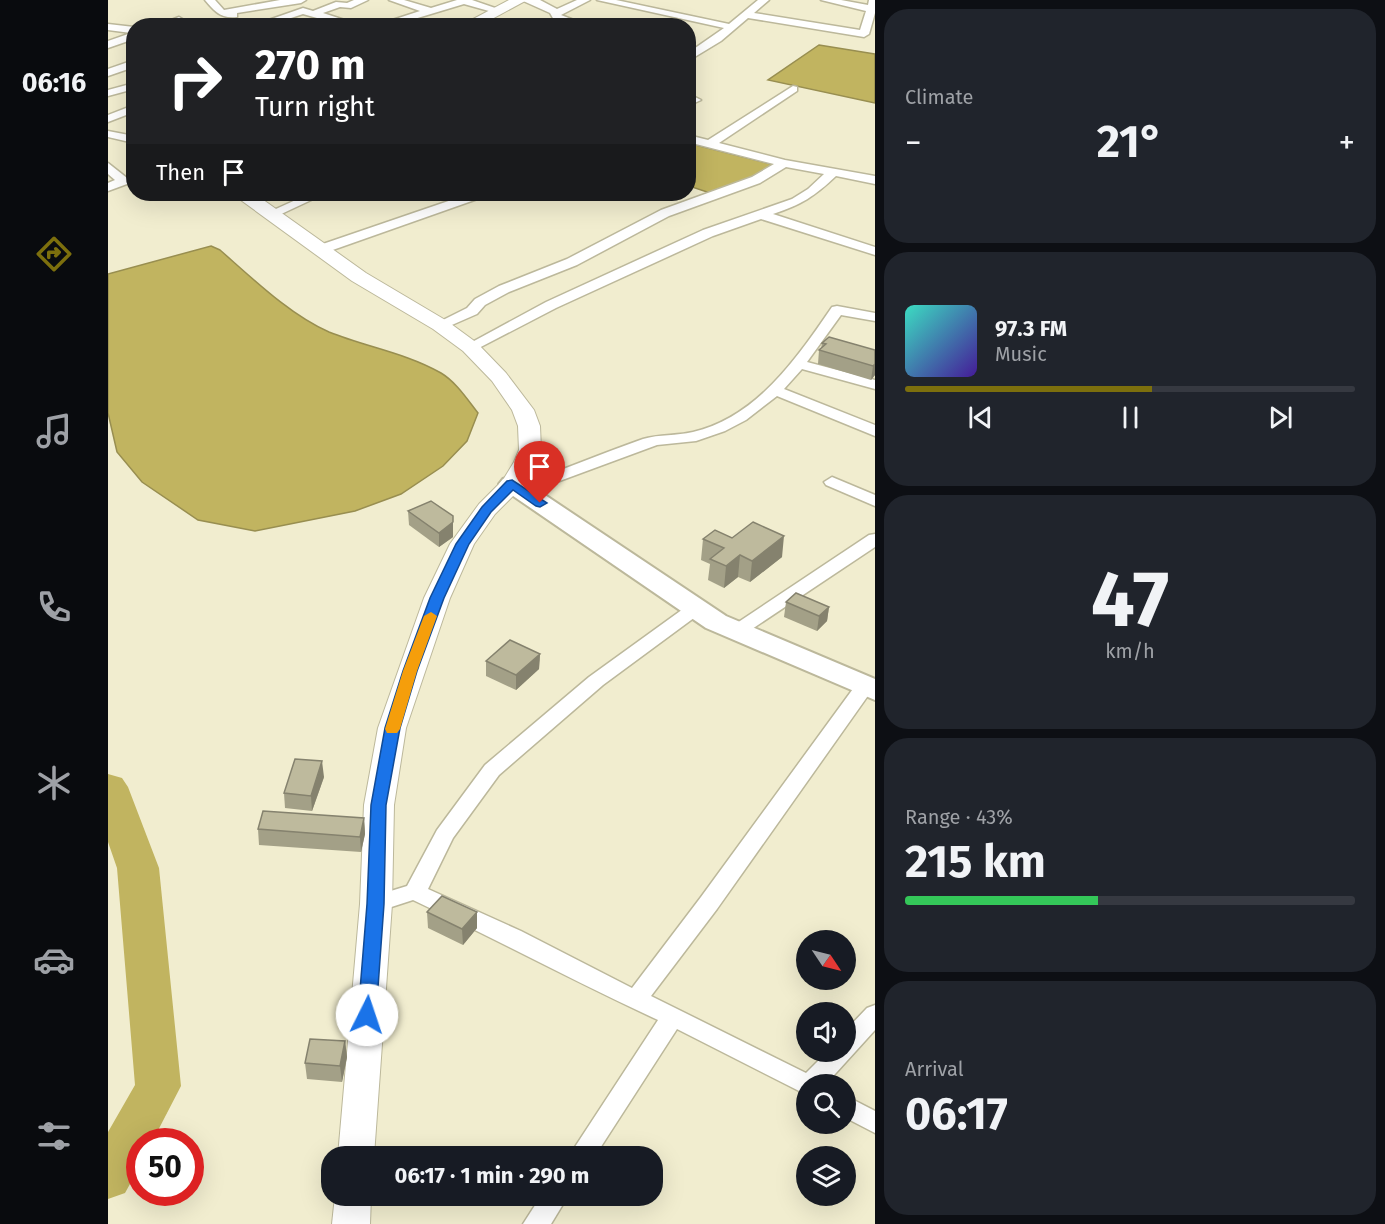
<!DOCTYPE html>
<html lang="en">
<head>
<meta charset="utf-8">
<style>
  :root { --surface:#171b24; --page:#20242c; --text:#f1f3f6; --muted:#9ea1a6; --line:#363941; --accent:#7c6f0d }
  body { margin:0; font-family:"Fira Sans",sans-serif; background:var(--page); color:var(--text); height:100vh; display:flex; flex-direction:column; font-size:22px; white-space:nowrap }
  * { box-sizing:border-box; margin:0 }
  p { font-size:20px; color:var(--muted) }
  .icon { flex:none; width:33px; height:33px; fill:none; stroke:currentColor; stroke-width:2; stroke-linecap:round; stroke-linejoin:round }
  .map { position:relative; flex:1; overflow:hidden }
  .panel { display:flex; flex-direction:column; gap:9px; padding:9px; background:#0d0f14; width:510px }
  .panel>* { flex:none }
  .hud { position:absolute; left:18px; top:18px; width:570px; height:183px; border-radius:24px; box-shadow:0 6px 24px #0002; background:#202124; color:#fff; overflow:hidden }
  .needle { width:39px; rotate:125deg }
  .fabs { position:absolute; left:688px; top:930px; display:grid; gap:12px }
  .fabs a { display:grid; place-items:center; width:60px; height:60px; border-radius:50%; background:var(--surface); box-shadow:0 6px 24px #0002; font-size:30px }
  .speed { position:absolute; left:18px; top:1128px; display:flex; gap:12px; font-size:30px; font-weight:700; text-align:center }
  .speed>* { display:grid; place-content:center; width:78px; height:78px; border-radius:50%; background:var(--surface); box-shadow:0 6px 24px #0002; line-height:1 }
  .speed .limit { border:9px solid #d22; background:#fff; color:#111 }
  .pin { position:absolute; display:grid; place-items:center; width:51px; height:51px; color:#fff; margin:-62px -26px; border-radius:50% 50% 50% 0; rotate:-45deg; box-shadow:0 0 6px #0007 }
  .pin .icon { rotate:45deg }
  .me { position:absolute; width:66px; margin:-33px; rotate:4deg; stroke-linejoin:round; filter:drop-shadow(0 0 4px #0008) }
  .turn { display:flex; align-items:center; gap:21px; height:126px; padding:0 30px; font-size:27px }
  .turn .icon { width:78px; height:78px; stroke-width:2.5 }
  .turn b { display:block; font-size:42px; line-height:51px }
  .then { display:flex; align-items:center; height:57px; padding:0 30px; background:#0003; gap:12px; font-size:22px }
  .big { font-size:45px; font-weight:700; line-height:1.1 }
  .panel .widget { flex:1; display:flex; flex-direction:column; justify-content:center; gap:9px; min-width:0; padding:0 21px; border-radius:24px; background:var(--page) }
  .panel .dial { align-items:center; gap:0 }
  .dial b { font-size:78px; line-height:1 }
  .song { display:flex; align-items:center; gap:18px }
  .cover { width:72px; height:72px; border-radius:9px; background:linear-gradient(135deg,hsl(170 70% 55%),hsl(260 70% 35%)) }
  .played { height:6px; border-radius:3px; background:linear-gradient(90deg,var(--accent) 55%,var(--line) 55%) }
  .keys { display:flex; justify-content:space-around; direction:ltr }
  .heat { display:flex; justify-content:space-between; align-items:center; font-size:33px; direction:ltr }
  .charge { height:9px; border-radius:4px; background:linear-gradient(90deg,#34c759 43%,var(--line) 0) }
  .trip { position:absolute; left:213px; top:1146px; width:342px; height:60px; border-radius:24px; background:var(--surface); box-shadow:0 6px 24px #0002; font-weight:700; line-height:60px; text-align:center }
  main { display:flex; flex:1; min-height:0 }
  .tab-bar { display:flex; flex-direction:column; width:108px; justify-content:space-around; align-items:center; background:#090b0e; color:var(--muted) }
  .tab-bar .icon { width:42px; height:42px }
  .tab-bar .on { color:var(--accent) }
  .tab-bar b { font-size:27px; color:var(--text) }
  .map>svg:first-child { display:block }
  .water { fill:#c1b460; stroke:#988e50; stroke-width:1.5 }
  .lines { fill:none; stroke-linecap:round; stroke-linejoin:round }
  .river { fill:#c1b460; fill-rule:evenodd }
  .street-casing { stroke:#bcb89b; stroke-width:3 }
  .secondary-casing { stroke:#bcb89b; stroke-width:2 }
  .primary-casing { stroke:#bcb89b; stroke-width:4 }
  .street { fill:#fff; fill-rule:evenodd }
  .secondary { fill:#fff; fill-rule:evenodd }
  .primary { fill:#fff; fill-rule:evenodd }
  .wall { fill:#a3a087 }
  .shaded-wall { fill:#85826e }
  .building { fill:#beba9d; stroke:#85826e; stroke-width:1.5 }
  .route { fill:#1a73e8; stroke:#114b97; stroke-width:1.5 }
  .slow { fill:#f59e0b }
</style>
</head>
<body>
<main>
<nav class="tab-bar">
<b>06:16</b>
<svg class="icon on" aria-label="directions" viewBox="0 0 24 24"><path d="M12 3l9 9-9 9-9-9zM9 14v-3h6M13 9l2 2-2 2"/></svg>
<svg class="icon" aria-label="music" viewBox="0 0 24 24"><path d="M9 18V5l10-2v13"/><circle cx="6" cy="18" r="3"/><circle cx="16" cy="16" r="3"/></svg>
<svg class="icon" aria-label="phone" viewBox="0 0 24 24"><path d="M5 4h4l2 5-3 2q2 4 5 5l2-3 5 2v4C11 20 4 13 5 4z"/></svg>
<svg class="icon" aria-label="climate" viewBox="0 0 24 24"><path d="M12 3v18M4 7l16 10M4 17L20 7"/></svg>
<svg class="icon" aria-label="car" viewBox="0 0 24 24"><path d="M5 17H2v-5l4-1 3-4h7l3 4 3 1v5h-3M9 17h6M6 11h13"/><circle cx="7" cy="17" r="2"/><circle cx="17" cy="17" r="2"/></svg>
<svg class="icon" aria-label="filters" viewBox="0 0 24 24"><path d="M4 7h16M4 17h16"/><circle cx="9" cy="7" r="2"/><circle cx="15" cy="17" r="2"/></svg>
</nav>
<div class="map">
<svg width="767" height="1224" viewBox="0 0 767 1224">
  <rect width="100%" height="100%" fill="#f1edcf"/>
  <!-- water -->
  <g class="water">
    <path d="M 711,45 L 767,54 L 767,103 L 660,80 Z"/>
    <path d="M 588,145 L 667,165 L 639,180 L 602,193 L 581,186 L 580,149 Z"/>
    <path d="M 103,246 L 112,250 C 144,278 182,315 221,332 C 258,347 298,353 333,373 C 348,382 359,399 370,413 L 359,441 L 335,466 L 293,494 L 247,511 L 147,531 L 90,520 L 34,482 L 9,452 L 0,413 L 0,274 Z"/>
  </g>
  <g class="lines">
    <!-- river -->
    <path class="river" d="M 0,774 L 14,778 L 20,787 L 51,868 L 73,1086 L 44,1142 L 32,1142 L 32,1166 L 17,1193 L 0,1199 L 0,1132 L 27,1085 L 9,868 L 0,842 Z"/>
    <!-- street casing -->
    <g class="street-casing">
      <g id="street">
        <path d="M 97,0 L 107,0 L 116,10 L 172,0 L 198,0 L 193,3 L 129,13 L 129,17 C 113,19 106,11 97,0 Z"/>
        <path d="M 246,0 L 260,0 L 243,8 L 232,7 L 215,13 L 255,26 L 237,26 L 195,14 L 159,26 L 152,23 L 195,8 L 205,11 L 228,2 L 239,3 Z"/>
        <path d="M 281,0 L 296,0 L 323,8 L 349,0 L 364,0 L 393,10 L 388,13 L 356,4 L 283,26 L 266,26 L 312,11 Z"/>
        <path d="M 413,0 L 432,0 L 449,9 L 469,0 L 482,0 L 453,15 L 481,26 L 464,26 L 446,20 L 442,13 Z"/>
        <path d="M 489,0 L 508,0 L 621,24 L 650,0 L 661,0 L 646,13 L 752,30 L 758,11 L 713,0 L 733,0 L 760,5 L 761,0 L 767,0 L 767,13 L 761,34 L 756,37 L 640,18 L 613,41 L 580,61 L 580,53 L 616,28 Z"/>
        <path d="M 71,17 L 76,20 C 68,27 58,26 48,26 Z"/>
        <path d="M 0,24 L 26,27 L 26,39 L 0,48 L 0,41 L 23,33 L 0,30 Z"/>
        <path d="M 26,60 L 26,67 L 0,76 L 0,69 Z"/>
        <path d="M 26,83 L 26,89 L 0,96 L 0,90 Z"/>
        <path d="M 685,86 L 689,87 L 689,91 L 611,143 L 677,160 L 767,176 L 767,184 L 728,176 C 707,196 693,205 665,214 L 767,247 L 767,255 L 653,219 L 605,236 L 448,308 L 367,350 L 362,351 L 355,347 L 438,302 L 595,230 L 684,199 L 700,189 L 716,174 L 678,167 L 652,183 L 561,216 L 469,265 L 401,292 L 377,305 L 369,314 L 337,328 L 327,328 L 325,325 L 359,308 L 367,299 L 391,286 L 459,259 L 553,210 L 644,177 L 666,164 L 580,142 L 580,135 L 600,140 Z"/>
        <path d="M 587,97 L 593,100 L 580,106 L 580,99 Z"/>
        <path d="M 26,105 L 26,112 L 0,122 L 0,115 Z"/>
        <path d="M 0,131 L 26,136 L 26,143 L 0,137 Z"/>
        <path d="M 0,163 L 19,178 L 19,184 L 0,191 L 0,183 L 7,180 L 0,174 Z"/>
        <path d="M 201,194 L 216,194 L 169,216 L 165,217 L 159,213 Z"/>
        <path d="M 361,194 L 377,194 L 375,197 L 219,252 L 209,252 L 207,249 L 209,246 Z"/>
        <path d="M 729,306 L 767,313 L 767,321 L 733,315 L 699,362 L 767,380 L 767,389 L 694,369 L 676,389 L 767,425 L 767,436 L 669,396 L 638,420 L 617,431 L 588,441 L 549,445 L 419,493 L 407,493 L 405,490 L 407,487 C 450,472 492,454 535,439 C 552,434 568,436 585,432 C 649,417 689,358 724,307 Z"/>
        <path d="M 724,477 L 767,495 L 767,506 L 718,485 L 716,482 Z"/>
        <path d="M 767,534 L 767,547 L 635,635 L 623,635 L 620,631 L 623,627 L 761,535 Z"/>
        <path d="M 588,603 L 594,604 L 597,608 L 594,612 L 495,685 L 391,775 L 345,838 L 320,889 L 413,931 L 524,988 L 593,897 L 750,682 L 764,682 L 767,686 L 764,690 L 609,909 L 543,996 L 698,1073 L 719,1052 L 738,1052 L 738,1030 L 759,1008 L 767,1005 L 767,1030 L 718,1084 L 699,1084 L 699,1095 L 569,1029 L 487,1156 L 461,1156 L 550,1020 C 468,982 388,939 305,900 L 268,912 L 260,910 L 257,904 L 260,898 L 299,886 L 329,830 L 377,765 L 481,677 L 582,604 Z"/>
        <path d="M 738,1096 L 767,1111 L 767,1133 L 738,1118 Z"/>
        <path d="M 433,1196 L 460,1196 L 443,1224 L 415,1224 Z"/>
      </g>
    </g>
    <!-- secondary casing -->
    <g class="secondary-casing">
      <g id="secondary">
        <path d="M 401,0 L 419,0 L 371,26 L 352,26 Z"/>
        <path d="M 128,194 L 147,194 L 258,273 L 339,321 L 369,343 L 398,373 L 426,410 L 432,426 L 433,450 L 428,462 L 412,489 L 387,514 L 366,544 L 342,598 L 298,728 L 286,805 L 284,904 L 266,1156 L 230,1156 L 252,904 L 256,805 L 270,728 L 316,598 L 342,544 L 371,504 L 395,480 L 406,462 L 411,450 L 410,426 L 404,410 L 384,381 L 355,351 L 325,329 L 244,281 L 130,198 Z"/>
        <path d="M 227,1196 L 263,1196 L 262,1224 L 224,1224 Z"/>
      </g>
    </g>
    <!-- primary casing -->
    <g class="primary-casing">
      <path id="primary" d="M 404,476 L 413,479 L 618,616 L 767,679 L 767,700 L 598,628 L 395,489 L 391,484 L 395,479 Z"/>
    </g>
    <!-- street -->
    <use href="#street" class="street"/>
    <!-- secondary -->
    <use href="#secondary" class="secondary"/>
    <!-- primary -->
    <use href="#primary" class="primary"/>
  </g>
  <!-- wall -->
  <g class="wall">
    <path d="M 714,343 L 767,350 L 767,375 L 763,380 L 710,364 L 711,350 L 713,349 Z"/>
    <path d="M 300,511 L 345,516 L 345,537 L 331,547 L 301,525 Z"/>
    <path d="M 624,538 L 674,557 L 642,582 L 630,577 L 616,588 L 600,580 L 602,564 L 593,560 L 595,539 Z"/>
    <path d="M 678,602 L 721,607 L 719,621 L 709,631 L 676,617 Z"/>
    <path d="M 432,654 L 431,669 L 408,690 L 378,676 L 378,661 Z"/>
    <path d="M 216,777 L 204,811 L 177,808 L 176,793 Z"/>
    <path d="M 256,818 L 257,834 L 253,852 L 151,845 L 150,829 Z"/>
    <path d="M 319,912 L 369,928 L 355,945 L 320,928 Z"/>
    <path d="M 237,1041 L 239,1057 L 234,1082 L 199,1079 L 197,1063 Z"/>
  </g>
  <!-- shaded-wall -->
  <g class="shaded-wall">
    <path d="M 767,364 L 767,375 L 763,380 L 765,366 Z"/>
    <path d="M 345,522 L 345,537 L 331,547 L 331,533 Z"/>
    <path d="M 676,536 L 674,557 L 642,582 L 644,561 Z"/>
    <path d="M 632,555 L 630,577 L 616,588 L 618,566 Z"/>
    <path d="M 721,607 L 719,621 L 709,631 L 711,616 Z"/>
    <path d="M 432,654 L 431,669 L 408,690 L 408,675 Z"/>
    <path d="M 214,761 L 216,777 L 204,811 L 203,796 Z"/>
    <path d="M 256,818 L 257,834 L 253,852 L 252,837 Z"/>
    <path d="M 369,912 L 369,928 L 355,945 L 354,929 Z"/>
    <path d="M 237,1041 L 239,1057 L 234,1082 L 232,1066 Z"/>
  </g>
  <!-- building -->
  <g class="building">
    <path d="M 721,337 L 767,350 L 767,364 L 765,366 L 711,350 L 718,344 L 714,343 Z"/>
    <path d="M 323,501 L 345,516 L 345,522 L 331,533 L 300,511 Z"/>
    <path d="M 645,522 L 676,536 L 644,561 L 632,555 L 618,566 L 602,559 L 616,548 L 595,539 L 607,530 L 624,538 Z"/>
    <path d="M 688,593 L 721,607 L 711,616 L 678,602 Z"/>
    <path d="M 402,640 L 432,654 L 408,675 L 378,661 Z"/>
    <path d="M 187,759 L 214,761 L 203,796 L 176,793 Z"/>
    <path d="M 155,811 L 256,818 L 252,837 L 150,829 Z"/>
    <path d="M 334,896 L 369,912 L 354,929 L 319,912 Z"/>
    <path d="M 202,1039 L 237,1041 L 232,1066 L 197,1063 Z"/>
  </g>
  <!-- route -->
  <path class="route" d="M 404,480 L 439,503 L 432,507 L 428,506 L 405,490 L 383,512 L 361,544 L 336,598 L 309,671 L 292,728 L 278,805 L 276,904 L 268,1015 L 265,1020 L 259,1022 L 253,1020 L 250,1015 L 259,904 L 263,805 L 277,728 L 295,671 L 322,598 L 348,544 L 374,507 L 399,481 Z"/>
  <!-- slow -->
  <path class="slow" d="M 323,612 L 329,616 L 309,671 L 292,729 L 289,733 L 279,733 L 277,729 L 295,671 L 316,616 Z"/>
</svg>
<div class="fabs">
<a><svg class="needle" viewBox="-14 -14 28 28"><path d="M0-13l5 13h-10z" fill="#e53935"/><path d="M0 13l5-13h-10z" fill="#9ea1a6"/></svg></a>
<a><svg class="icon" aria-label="sound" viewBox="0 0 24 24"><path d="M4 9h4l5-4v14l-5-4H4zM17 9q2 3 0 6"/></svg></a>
<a><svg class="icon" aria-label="search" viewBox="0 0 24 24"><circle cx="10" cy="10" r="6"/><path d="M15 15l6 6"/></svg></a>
<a><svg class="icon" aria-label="layers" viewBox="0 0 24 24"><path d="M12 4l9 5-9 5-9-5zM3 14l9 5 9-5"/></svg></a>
</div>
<div class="speed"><div class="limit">50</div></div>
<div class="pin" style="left:432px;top:503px;background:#d93025"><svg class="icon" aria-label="arrive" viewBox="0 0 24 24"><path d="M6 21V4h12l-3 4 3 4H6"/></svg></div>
<svg class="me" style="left:259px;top:1015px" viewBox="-20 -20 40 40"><circle r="19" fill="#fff"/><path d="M0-13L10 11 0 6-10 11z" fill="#1a73e8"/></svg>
<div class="trip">06:17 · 1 min · 290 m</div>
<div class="hud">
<div class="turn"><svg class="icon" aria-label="right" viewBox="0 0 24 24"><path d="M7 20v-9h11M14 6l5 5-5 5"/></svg><div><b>270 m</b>Turn right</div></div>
<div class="then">Then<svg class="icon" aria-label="arrive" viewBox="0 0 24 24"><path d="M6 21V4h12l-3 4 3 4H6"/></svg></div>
</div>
</div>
<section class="panel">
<div class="widget"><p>Climate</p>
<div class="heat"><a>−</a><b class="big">21°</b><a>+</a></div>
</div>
<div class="widget">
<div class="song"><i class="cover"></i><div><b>97.3 FM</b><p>Music</p></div></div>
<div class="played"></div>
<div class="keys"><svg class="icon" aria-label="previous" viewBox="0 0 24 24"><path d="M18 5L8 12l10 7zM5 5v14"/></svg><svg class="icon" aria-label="pause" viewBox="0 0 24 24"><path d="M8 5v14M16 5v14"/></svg><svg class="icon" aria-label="next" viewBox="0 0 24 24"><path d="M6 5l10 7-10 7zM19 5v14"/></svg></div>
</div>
<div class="widget dial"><b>47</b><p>km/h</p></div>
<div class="widget"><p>Range · 43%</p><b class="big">215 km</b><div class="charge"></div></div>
<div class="widget"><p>Arrival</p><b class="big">06:17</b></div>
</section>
</main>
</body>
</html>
